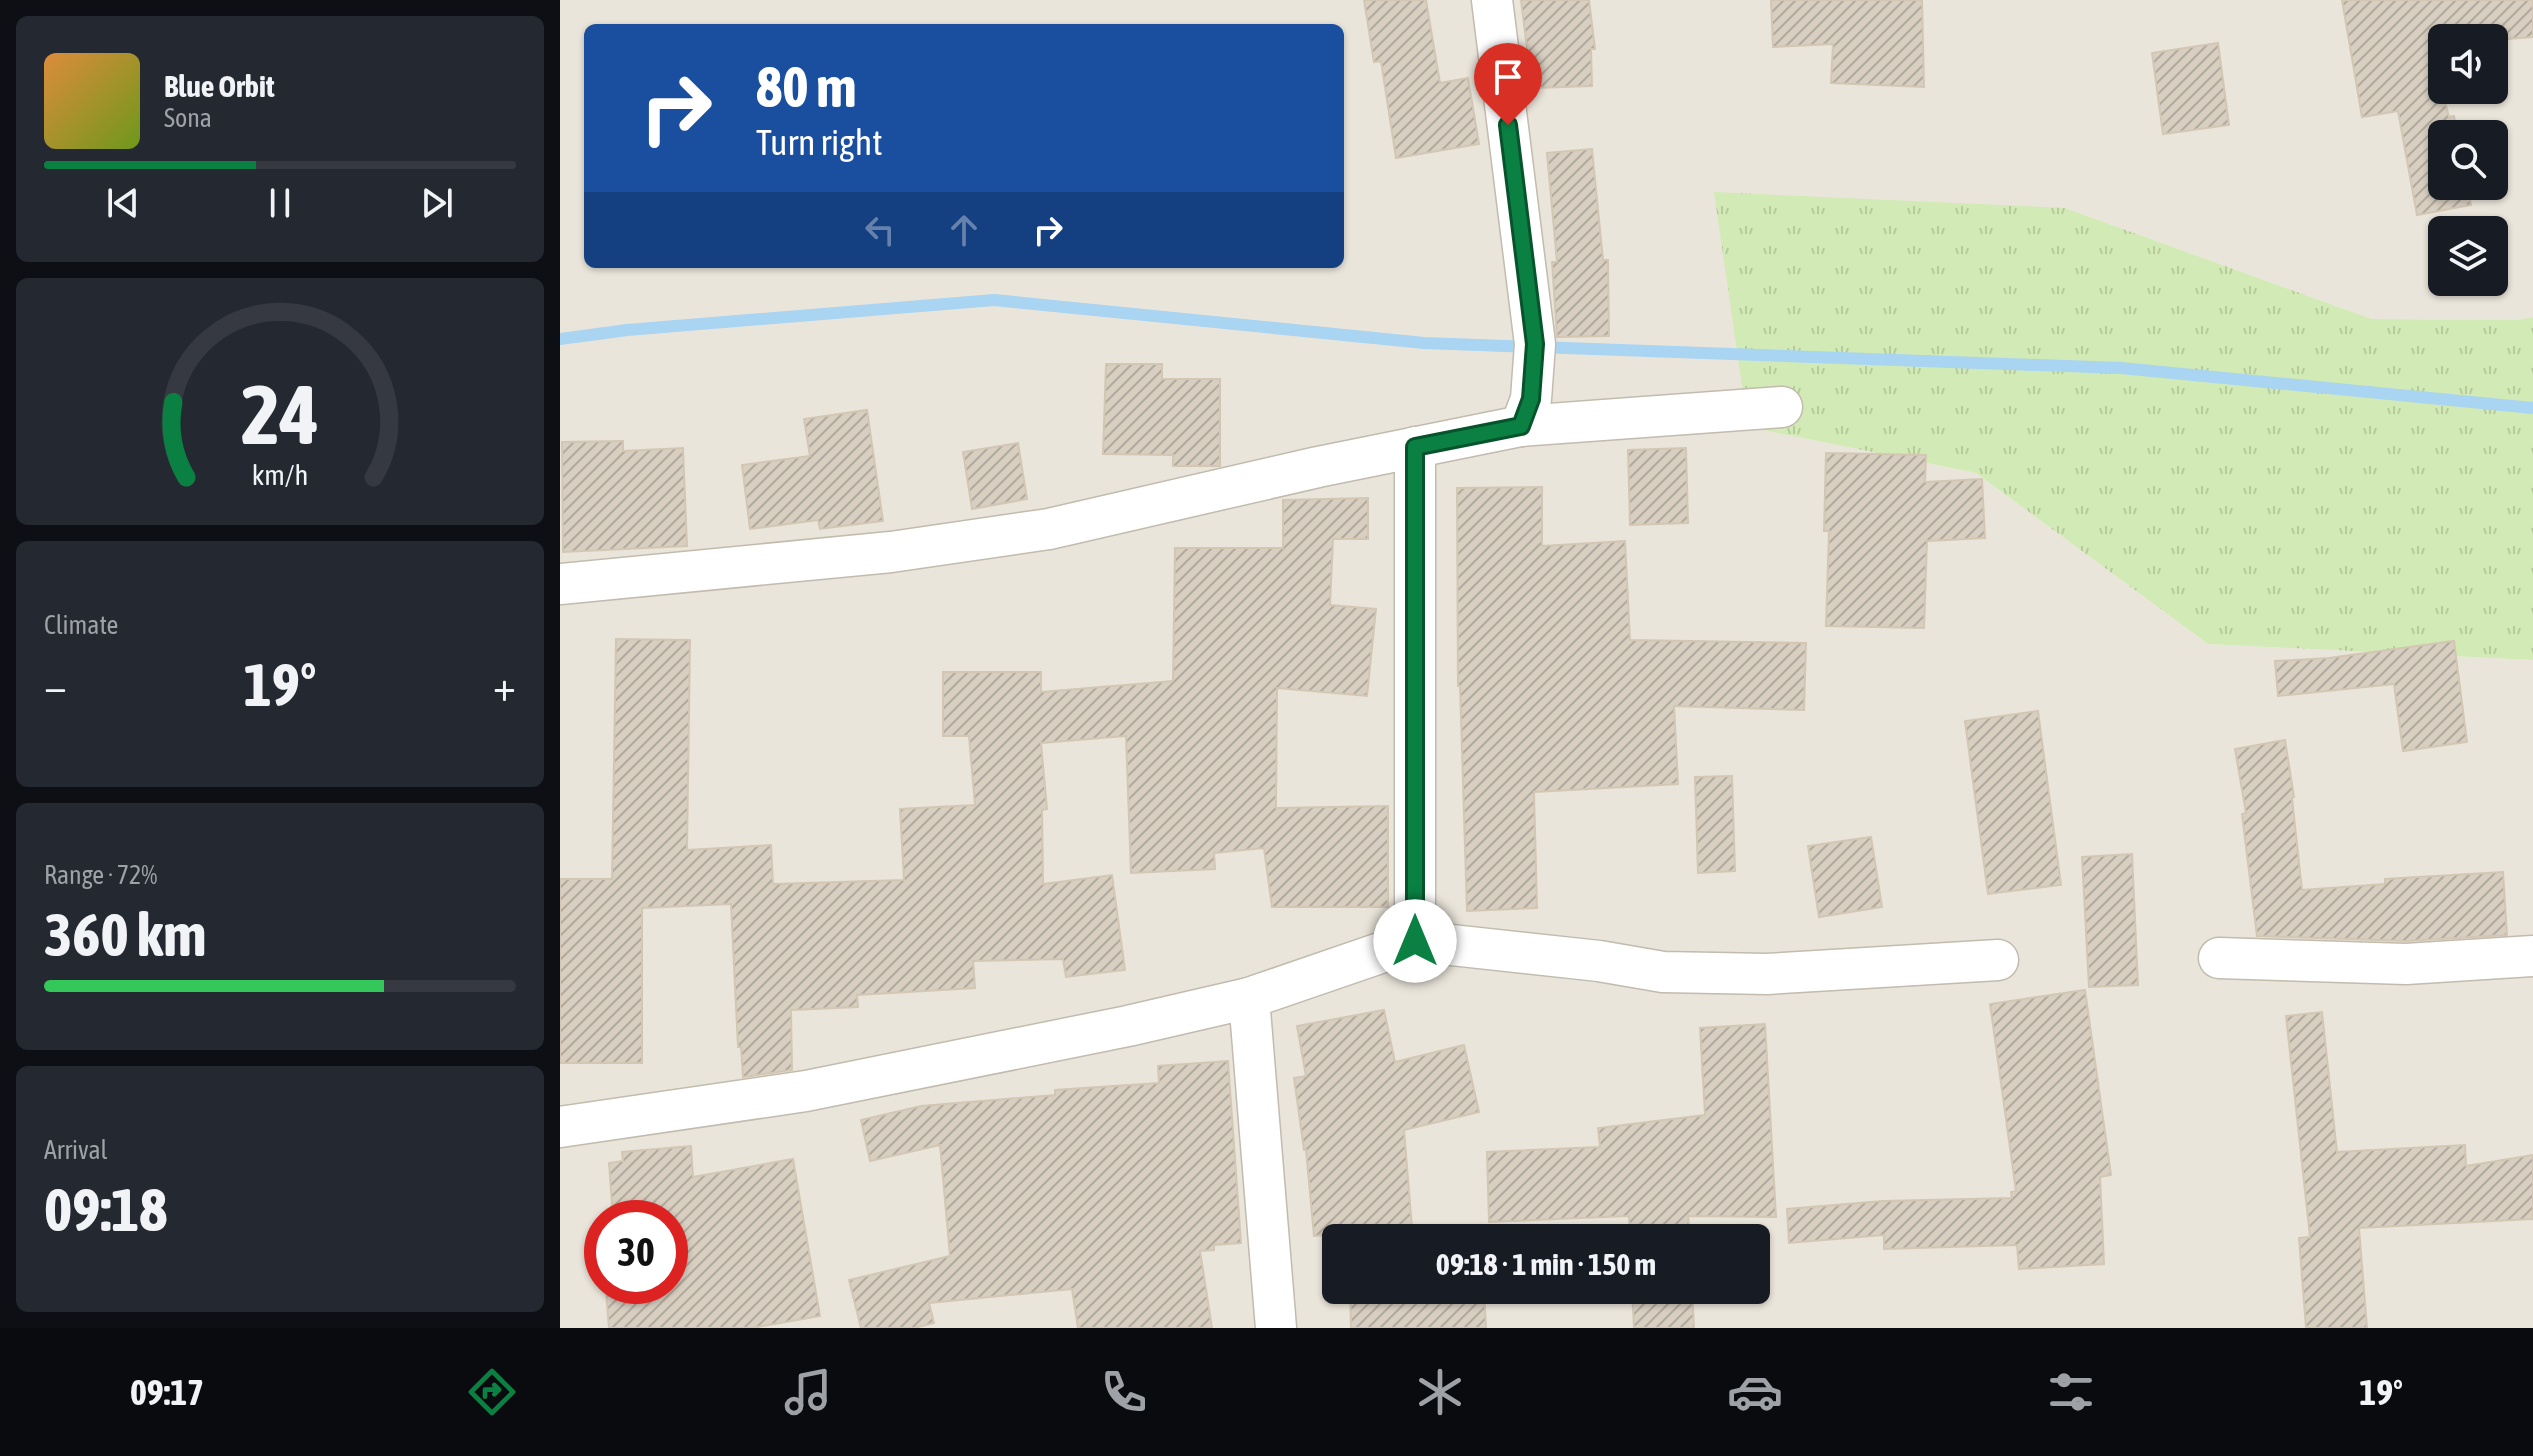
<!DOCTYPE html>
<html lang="en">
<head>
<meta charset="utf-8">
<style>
  :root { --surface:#171b24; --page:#242831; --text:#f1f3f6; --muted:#9ea1a6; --line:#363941; --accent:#0b8043 }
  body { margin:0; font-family:"Asap Condensed",sans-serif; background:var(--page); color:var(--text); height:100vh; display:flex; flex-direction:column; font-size:30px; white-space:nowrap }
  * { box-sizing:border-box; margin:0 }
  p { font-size:26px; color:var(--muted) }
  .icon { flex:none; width:44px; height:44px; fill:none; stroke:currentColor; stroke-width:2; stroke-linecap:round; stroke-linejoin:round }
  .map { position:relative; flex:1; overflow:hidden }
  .panel { display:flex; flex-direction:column; gap:16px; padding:16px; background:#0d0f14; width:560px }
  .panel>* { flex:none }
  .guide { position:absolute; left:24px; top:24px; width:760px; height:244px; border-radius:12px; box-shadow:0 2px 6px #0004; background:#1a4fa0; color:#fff; overflow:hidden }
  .buttons { position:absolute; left:1868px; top:24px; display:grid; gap:16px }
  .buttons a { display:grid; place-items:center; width:80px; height:80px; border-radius:12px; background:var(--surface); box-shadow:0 2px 6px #0004; font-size:40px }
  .speed { position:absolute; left:24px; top:1200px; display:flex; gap:16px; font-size:40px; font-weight:700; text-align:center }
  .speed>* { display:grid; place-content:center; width:104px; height:104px; border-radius:50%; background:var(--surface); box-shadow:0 2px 6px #0004; line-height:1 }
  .speed .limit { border:12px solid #d22; background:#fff; color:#111 }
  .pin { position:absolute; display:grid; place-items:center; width:68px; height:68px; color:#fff; margin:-82px -34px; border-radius:50% 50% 50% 0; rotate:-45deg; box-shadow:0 0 8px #0007 }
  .pin .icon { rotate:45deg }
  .me { position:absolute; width:88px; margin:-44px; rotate:0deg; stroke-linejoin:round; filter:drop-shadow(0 0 6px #0008) }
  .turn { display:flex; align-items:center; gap:28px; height:168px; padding:0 40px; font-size:36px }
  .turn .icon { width:104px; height:104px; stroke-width:2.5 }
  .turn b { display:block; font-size:56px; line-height:68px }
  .lanes { display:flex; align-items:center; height:76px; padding:0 40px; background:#0003; justify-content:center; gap:40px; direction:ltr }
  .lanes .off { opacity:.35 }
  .big { font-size:60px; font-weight:700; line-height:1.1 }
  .panel .tile { flex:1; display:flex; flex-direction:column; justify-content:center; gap:12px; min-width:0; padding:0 28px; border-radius:12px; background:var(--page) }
  .panel .dial { align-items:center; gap:0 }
  .dial svg { height:208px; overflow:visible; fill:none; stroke:var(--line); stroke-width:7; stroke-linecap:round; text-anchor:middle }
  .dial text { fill:var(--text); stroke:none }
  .song { display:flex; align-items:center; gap:24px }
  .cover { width:96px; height:96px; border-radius:12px; background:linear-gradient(135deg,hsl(30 70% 55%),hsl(80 70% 35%)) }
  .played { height:8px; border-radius:4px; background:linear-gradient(90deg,var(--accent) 45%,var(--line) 45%) }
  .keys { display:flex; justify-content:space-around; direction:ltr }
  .heat { display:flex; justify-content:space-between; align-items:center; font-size:44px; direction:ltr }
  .charge { height:12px; border-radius:6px; background:linear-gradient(90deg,#34c759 72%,var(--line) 0) }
  .trip { position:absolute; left:762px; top:1224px; width:448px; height:80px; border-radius:12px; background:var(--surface); box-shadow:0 2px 6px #0004; font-weight:700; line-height:80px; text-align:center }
  .tabs { display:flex; height:128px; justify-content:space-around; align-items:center; background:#090b0e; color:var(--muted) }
  .tabs .icon { width:56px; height:56px }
  .tabs .selected { color:var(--accent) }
  .tabs b { font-size:36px; color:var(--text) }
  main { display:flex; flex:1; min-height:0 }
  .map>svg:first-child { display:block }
  .residential { fill:#eae5da; fill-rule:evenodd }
  .grass { fill:url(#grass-tufts) }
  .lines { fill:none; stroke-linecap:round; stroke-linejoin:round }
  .stream { stroke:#a9d4f2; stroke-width:12 }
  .building { fill:url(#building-hatch); stroke:#d3c7b4; stroke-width:2 }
  .minor-casing { stroke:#c2bbae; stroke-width:43 }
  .minor { stroke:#fff; stroke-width:40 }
  .route-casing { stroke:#07532c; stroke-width:20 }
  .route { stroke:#0b8043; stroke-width:14 }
</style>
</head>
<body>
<main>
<section class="panel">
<div class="tile">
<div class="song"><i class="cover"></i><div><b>Blue Orbit</b><p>Sona</p></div></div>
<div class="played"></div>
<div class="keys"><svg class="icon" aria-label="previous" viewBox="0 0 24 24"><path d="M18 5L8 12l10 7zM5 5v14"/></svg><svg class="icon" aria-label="pause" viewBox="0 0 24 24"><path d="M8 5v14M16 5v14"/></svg><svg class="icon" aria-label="next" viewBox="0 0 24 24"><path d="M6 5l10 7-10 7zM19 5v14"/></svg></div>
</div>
<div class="tile dial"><svg viewBox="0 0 100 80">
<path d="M14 69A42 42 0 1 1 86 69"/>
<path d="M14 69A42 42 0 0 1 9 40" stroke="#0b8043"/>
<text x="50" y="56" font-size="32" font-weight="700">24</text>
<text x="50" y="72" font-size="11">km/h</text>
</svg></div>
<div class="tile"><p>Climate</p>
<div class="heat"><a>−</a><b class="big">19°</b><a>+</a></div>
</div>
<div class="tile"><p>Range · 72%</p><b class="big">360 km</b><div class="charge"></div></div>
<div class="tile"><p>Arrival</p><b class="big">09:18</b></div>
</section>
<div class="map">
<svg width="1973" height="1328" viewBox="0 0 1973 1328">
  <defs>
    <pattern id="grass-tufts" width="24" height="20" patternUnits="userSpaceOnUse" patternTransform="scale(2)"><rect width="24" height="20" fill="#d2eab5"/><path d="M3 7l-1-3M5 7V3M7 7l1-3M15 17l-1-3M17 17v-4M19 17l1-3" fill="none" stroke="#b6ca9c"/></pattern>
    <pattern id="building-hatch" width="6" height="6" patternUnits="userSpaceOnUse" patternTransform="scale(2)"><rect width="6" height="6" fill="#d8cfc1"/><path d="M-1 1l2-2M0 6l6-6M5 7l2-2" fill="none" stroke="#b1aa9e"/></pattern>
  </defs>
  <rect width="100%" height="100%" fill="#f6f3ec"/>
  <!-- residential -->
  <path class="residential" d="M 0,0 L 1973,0 L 1973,317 L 1958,320 L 1812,319 L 1505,208 L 1189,427 L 1416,473 L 1648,644 L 1973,660 L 1973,1328 L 0,1328 ZM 28,28 L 780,28 L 780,264 L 28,264 ZM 1882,38 L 1934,38 L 1934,90 L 1882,90 ZM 1882,134 L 1934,134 L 1934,186 L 1882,186 ZM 1882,230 L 1934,230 L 1934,282 L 1882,282 ZM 42,1218 L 110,1218 L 110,1286 L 42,1286 ZM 776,1238 L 1196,1238 L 1196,1290 L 776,1290 Z"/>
  <!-- grass -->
  <path class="grass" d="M 1154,192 L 1505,208 L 1812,319 L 1958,320 L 1973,317 L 1973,660 L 1648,644 L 1416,473 L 1188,427 Z"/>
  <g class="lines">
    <!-- stream -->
    <path class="stream" d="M 0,339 L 67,330 L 434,300 L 864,343 L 1561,368 L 1973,408"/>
  </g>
  <!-- building -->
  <g class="building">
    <path d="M 804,0 L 866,0 L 880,83 L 908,78 L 919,144 L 836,158 L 821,61 L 814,62 Z"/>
    <path d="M 961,0 L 1029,0 L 1035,49 L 1031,49 L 1032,86 L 975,88 L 974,56 L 968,57 Z"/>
    <path d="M 1211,0 L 1362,0 L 1364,87 L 1271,83 L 1273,44 L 1213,47 Z"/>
    <path d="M 1782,0 L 1973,0 L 1973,37 L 1934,40 L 1882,38 L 1882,44 L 1876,45 L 1882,90 L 1889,117 L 1894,116 L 1897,134 L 1882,134 L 1882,186 L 1907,186 L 1911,205 L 1857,215 L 1838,111 L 1802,117 Z"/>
    <path d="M 1658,43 L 1669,125 L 1603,134 L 1592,53 Z"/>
    <path d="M 1032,149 L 1043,260 L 1048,260 L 1049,336 L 997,337 L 992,262 L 997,262 L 987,153 Z"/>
    <path d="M 546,364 L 602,364 L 602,379 L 660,379 L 660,466 L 613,466 L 613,455 L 543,454 Z"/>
    <path d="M 307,410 L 323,521 L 260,529 L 258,520 L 190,529 L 182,465 L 250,456 L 244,419 Z"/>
    <path d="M 63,441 L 63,451 L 123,448 L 127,546 L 3,552 L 2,442 Z"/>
    <path d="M 458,443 L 467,499 L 412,509 L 403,452 Z"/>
    <path d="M 1126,448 L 1128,523 L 1070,525 L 1068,450 Z"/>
    <path d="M 1266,453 L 1366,455 L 1365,482 L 1422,479 L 1425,538 L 1367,541 L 1364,628 L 1266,626 L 1269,531 L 1264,531 Z"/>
    <path d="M 982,487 L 982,546 L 1065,541 L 1070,640 L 1246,643 L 1244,710 L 1114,706 L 1118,784 L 974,792 L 977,908 L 907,911 L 900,686 L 898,686 L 897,488 Z"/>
    <path d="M 808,498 L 808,539 L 773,539 L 770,605 L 816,609 L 807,696 L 717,688 L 716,808 L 828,806 L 828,907 L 712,907 L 704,848 L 654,853 L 655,869 L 571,873 L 566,736 L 481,743 L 487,809 L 482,810 L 483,884 L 552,875 L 565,970 L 506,977 L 503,959 L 413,961 L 415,988 L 297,995 L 298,1007 L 231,1010 L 232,1070 L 183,1077 L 181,1047 L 178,1047 L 171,904 L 82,908 L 82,1063 L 0,1063 L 0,879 L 52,879 L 56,639 L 130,640 L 127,850 L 211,845 L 213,884 L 344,880 L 340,809 L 415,805 L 409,736 L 383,736 L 383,672 L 481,672 L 481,692 L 613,681 L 615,548 L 723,548 L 723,500 Z"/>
    <path d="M 1894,641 L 1907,742 L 1843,751 L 1834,684 L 1718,696 L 1715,661 L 1769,658 Z"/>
    <path d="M 1478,711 L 1501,885 L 1428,894 L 1405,721 Z"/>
    <path d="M 1725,740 L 1734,797 L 1732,798 L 1742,890 L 1825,884 L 1825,879 L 1943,872 L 1947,935 L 1846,941 L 1697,936 L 1682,814 L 1686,813 L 1675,749 Z"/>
    <path d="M 1172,776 L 1175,871 L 1138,873 L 1135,777 Z"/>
    <path d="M 1311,837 L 1322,907 L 1259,917 L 1248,846 Z"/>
    <path d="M 1572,854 L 1578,985 L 1529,987 L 1522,857 Z"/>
    <path d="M 1525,990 L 1551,1175 L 1540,1177 L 1544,1264 L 1459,1269 L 1457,1245 L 1324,1249 L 1324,1235 L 1229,1243 L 1227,1209 L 1323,1201 L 1452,1198 L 1451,1192 L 1456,1191 L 1430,1004 Z"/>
    <path d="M 824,1010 L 835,1062 L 904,1045 L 919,1112 L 844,1130 L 852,1228 L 754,1236 L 746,1150 L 744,1150 L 734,1078 L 746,1076 L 737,1026 Z"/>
    <path d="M 1762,1012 L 1777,1152 L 1905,1145 L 1906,1166 L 1973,1155 L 1973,1219 L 1799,1228 L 1807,1328 L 1746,1328 L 1739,1238 L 1750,1237 L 1726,1016 Z"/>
    <path d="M 1205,1024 L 1216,1217 L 1128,1216 L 1130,1238 L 1070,1238 L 1069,1216 L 929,1222 L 927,1152 L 1040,1147 L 1038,1128 L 1145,1115 L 1140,1028 Z"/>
    <path d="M 668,1061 L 681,1243 L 654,1245 L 654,1250 L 640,1251 L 652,1328 L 518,1328 L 512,1289 L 369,1303 L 374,1323 L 354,1328 L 301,1328 L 289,1280 L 390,1256 L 380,1145 L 310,1161 L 301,1120 L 361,1106 L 495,1095 L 495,1090 L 599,1083 L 598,1066 Z"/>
    <path d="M 131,1146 L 133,1177 L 233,1159 L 260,1316 L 192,1328 L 49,1328 L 46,1292 L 110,1286 L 110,1218 L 53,1218 L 49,1163 L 63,1161 L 62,1152 Z"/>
    <path d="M 790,1290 L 924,1290 L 926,1328 L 791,1328 Z"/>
    <path d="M 1072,1290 L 1132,1290 L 1134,1328 L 1074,1328 Z"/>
  </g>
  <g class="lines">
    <!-- minor casing -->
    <g class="minor-casing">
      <g id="minor">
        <path d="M 932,0 L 975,344 L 971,399 L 961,426"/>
        <path d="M 0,584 L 331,552 L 489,529 L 758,467 L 961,426 L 1222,407"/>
        <path d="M 855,941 L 855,447"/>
        <path d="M 1659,958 L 1846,964 L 1973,956"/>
        <path d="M 689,998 L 716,1328"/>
        <path d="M 0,1127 L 246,1091 L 568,1026 L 689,998 L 855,941 L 1039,961 L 1103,972 L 1207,974 L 1438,960"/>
      </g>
    </g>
    <!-- minor -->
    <use href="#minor" class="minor"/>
  </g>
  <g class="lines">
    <!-- route casing -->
    <g class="route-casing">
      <path id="route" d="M 855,941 L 855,447 L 961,426 L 971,399 L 975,344 L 948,125"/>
    </g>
    <!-- route -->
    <use href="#route" class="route"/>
  </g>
</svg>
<div class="buttons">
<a><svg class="icon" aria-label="sound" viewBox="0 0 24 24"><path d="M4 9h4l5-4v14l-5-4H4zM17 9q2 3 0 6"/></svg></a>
<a><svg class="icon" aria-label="search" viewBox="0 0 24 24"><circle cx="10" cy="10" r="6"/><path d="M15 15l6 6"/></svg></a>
<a><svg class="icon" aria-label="layers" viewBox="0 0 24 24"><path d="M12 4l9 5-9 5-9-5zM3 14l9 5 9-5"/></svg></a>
</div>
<div class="speed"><div class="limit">30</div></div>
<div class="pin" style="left:948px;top:125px;background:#d93025"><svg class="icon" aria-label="arrive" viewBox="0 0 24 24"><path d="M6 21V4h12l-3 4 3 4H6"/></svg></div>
<svg class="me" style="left:855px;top:941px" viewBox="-20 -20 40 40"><circle r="19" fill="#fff"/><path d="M0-13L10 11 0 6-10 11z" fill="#0b8043"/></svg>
<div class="trip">09:18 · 1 min · 150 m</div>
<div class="guide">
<div class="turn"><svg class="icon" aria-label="right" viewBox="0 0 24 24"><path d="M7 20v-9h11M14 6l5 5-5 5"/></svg><div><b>80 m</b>Turn right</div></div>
<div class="lanes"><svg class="icon off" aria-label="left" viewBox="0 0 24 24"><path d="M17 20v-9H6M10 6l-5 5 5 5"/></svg><svg class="icon off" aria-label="ahead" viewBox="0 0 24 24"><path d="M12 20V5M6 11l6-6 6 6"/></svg><svg class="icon" aria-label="right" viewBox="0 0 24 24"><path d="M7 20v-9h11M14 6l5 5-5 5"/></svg></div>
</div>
</div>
</main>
<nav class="tabs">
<b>09:17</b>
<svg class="icon selected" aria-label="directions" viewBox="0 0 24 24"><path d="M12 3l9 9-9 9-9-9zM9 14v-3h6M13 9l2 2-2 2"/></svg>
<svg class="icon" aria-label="music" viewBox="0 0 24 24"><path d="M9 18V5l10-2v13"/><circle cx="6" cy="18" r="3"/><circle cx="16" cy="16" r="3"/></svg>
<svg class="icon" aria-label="phone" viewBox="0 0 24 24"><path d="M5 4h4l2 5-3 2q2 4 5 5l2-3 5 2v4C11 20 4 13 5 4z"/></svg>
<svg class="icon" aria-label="climate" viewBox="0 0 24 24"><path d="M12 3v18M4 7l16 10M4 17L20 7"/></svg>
<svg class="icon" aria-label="car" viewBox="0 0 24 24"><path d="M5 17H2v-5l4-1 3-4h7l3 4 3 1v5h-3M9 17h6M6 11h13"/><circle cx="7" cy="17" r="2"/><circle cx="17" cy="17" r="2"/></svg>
<svg class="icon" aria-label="filters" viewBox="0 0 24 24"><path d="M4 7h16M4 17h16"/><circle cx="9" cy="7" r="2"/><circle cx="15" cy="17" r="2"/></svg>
<b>19°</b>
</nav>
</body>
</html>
